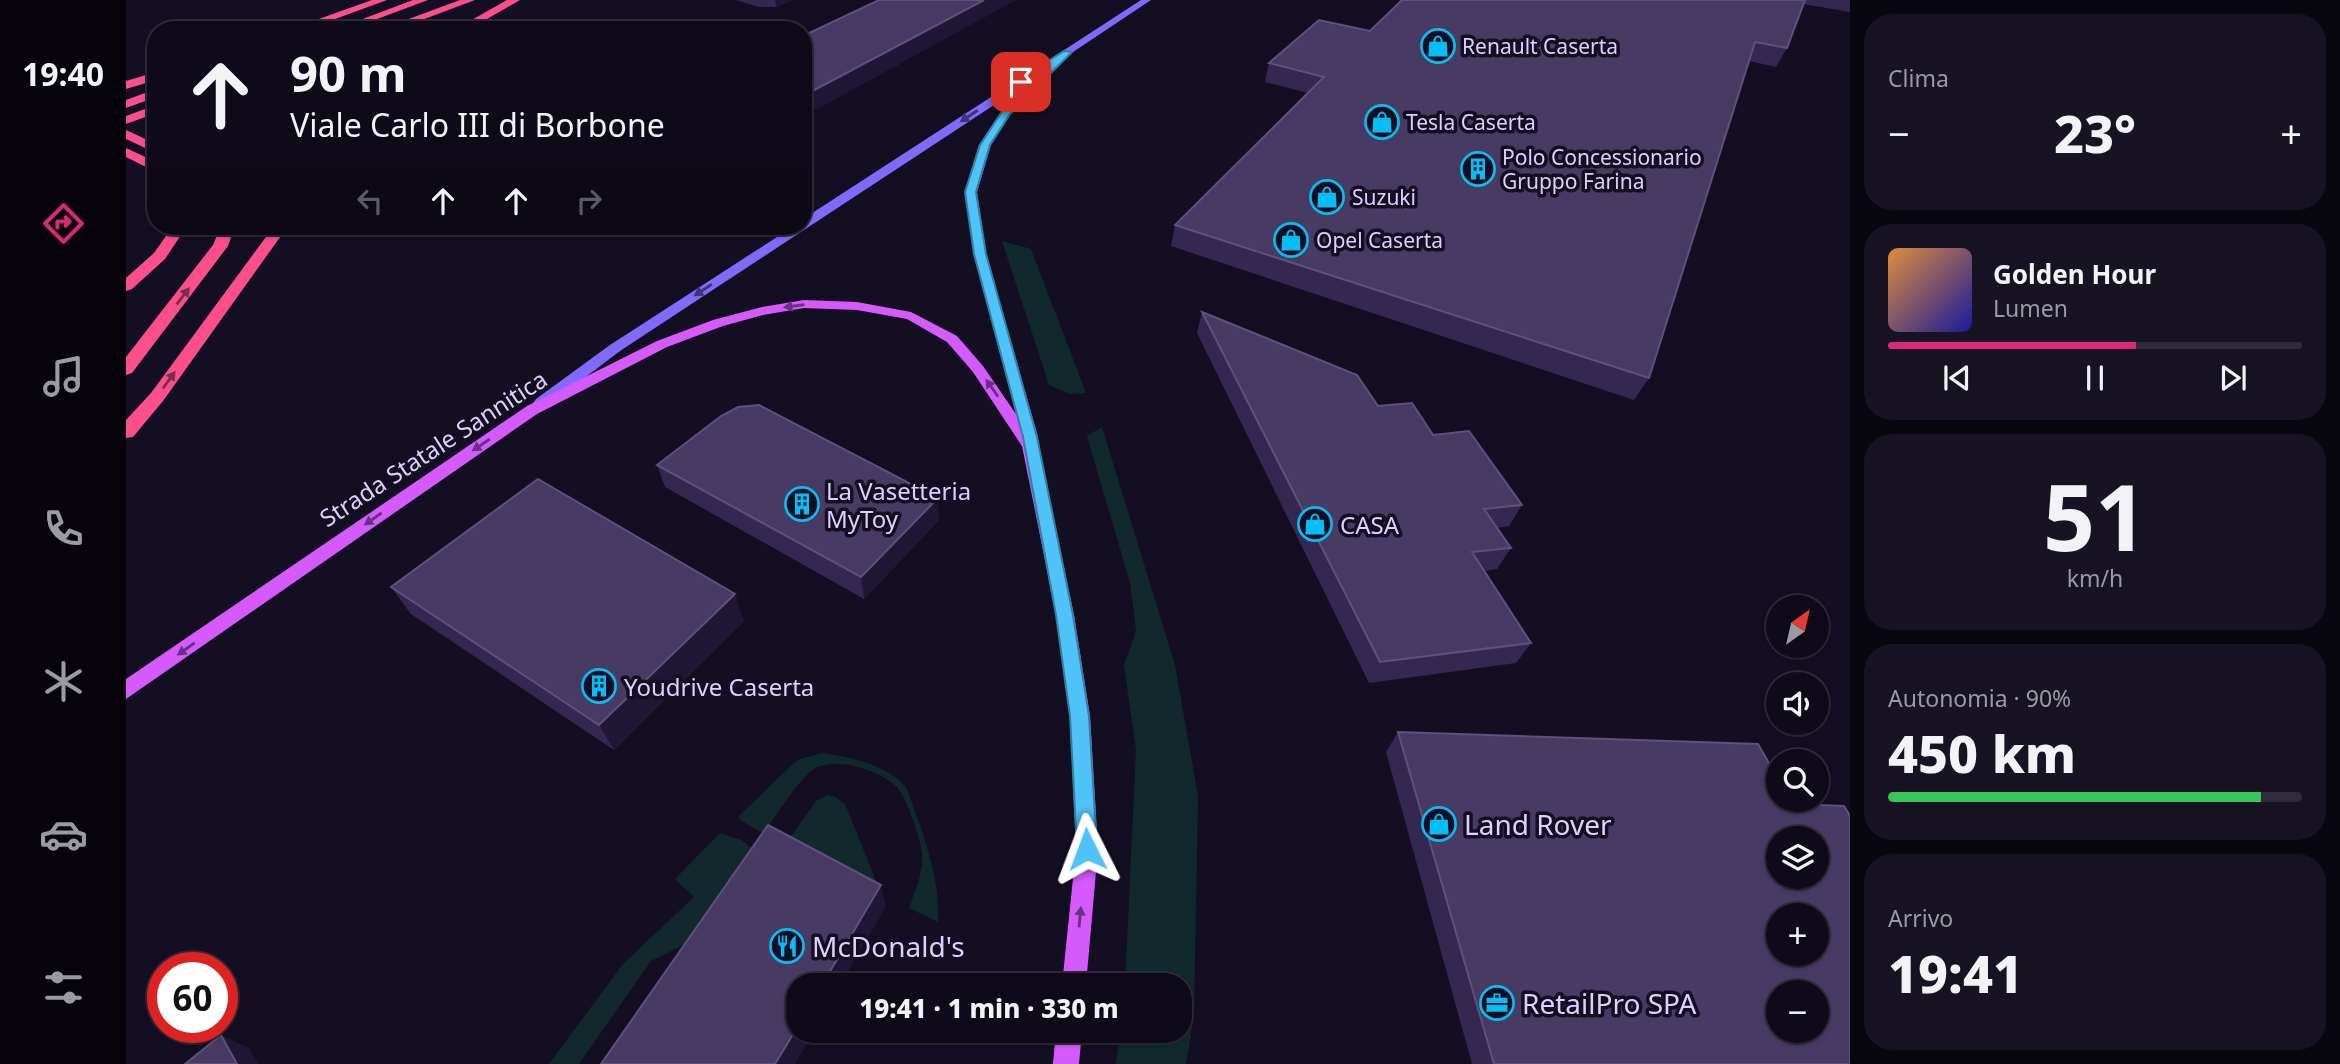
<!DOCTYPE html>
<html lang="it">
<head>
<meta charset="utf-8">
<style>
  :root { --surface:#0f0a1a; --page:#181323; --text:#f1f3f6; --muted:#9b9aa2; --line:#2f2b39; --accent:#db2777 }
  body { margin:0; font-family:"Noto Sans",sans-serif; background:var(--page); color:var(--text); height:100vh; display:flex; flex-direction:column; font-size:26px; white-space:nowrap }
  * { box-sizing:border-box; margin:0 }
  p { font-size:23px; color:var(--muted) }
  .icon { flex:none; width:38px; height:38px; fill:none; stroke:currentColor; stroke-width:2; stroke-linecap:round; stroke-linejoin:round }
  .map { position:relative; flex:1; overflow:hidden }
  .panel { display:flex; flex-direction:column; gap:14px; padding:14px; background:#08060e; width:490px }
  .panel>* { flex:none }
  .guide { position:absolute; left:21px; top:21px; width:665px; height:214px; border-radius:28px; box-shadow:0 2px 5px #0004,0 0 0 2px var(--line); background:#0f0a1a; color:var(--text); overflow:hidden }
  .needle { width:46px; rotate:34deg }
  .tools { position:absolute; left:1640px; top:595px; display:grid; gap:14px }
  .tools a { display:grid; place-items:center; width:63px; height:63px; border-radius:50%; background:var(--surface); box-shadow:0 2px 5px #0004,0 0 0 2px var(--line); font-size:35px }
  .speed { position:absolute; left:21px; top:952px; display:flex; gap:14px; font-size:35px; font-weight:700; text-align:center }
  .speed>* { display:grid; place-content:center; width:91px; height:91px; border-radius:50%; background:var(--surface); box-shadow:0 2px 5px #0004,0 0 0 2px var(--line); line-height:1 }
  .speed .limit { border:10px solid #d22; background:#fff; color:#111 }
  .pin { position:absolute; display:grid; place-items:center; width:60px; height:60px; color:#fff; margin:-30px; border-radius:14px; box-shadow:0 4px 10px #0006 }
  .me { position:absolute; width:77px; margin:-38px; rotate:357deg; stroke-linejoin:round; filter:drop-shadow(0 0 5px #0008) }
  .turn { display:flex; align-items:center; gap:24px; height:147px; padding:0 28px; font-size:32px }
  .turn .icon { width:91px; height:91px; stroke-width:2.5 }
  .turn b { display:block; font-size:49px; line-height:60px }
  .lanes { display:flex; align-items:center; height:66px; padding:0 28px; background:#0003; justify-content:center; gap:35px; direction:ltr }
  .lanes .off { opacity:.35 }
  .big { font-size:52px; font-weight:800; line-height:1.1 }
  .panel .tile { flex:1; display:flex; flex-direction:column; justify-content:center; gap:10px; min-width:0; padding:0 24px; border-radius:28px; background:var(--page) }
  .panel .dial { align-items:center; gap:0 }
  .dial b { font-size:91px; line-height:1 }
  .song { display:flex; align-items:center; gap:21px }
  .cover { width:84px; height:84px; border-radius:10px; background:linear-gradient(135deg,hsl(30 70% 55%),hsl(240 70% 35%)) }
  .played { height:7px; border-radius:4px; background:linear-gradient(90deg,var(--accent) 60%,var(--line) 60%) }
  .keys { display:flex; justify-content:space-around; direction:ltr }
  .heat { display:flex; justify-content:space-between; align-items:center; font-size:38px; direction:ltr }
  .charge { height:10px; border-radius:5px; background:linear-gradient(90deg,#34c759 90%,var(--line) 0) }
  .trip { position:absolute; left:660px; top:973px; width:406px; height:70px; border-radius:28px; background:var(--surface); box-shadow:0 2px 5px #0004,0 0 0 2px var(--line); font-weight:800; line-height:70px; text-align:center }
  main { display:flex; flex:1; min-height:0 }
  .menu { display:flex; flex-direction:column; width:126px; justify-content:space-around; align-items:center; background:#06040a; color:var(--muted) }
  .menu .icon { width:49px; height:49px }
  .menu .active { color:var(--accent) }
  .menu b { font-size:32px; color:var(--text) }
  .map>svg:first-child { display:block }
  .green { fill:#11292c }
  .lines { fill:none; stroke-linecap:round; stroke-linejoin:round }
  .secondary { fill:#816afb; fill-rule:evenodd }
  .primary { fill:#d45afb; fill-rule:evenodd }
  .motorway { fill:#fb4e8a; fill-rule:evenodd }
  .wall { fill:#352850 }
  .shaded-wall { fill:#201636 }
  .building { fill:#473a63; stroke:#5e517b; stroke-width:2; fill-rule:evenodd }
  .oneway { fill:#403379 }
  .oneway2 { fill:#7c2b51 }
  .oneway3 { fill:#6a3084 }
  .route { fill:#4fc3f7; stroke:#337fa1; stroke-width:2 }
  .labels { text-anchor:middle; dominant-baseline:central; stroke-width:7; stroke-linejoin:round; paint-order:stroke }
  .far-poi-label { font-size:21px; fill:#dcd0fe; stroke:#140e22; text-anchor:start }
  .street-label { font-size:24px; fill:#dcd0fe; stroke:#140e22 }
  .poi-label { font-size:24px; fill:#dcd0fe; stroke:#140e22; text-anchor:start }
  .near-poi-label { font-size:28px; fill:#dcd0fe; stroke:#140e22; text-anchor:start }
</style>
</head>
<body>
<main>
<nav class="menu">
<b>19:40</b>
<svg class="icon active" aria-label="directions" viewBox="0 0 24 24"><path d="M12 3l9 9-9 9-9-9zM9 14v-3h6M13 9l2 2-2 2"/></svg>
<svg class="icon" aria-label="music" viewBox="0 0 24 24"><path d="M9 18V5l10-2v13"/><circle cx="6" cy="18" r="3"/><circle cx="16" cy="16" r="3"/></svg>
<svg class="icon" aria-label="phone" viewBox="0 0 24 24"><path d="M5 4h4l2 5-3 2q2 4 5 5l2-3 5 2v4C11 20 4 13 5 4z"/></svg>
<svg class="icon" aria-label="climate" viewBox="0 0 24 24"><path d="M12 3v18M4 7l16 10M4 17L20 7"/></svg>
<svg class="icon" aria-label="car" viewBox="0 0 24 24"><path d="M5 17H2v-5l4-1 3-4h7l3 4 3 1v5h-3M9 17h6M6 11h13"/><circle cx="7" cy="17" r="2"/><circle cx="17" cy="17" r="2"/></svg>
<svg class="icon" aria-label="filters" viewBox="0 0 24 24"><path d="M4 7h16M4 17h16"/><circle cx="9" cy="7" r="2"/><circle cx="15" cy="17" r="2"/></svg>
</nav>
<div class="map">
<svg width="1724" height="1064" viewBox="0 0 1724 1064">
  <rect width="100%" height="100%" fill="#140e22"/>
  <!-- green -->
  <g class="green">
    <path d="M 876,241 L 905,249 L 960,393 L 944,394 L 923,385 Z"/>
    <path d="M 976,427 L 1049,665 L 1072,796 L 1068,1015 L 1060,1064 L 990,1064 L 994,1031 L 1054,1031 L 1054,985 L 999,985 L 1010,750 L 998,665 L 1010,631 L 1004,583 L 961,436 Z"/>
    <path d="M 696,753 C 724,757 764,765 781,789 C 797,834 814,874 812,922 L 783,908 C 789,891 797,874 796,856 C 796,841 780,796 770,786 C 752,770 706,754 685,771 C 667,787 653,812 639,831 L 635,832 L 614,820 L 613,816 L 671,760 Z"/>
    <path d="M 701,795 L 709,797 L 719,804 L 750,881 L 753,895 L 659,845 L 690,801 Z"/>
    <path d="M 594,833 L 615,840 L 630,851 L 567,940 L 525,961 L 453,1064 L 423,1064 L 497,964 L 568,897 L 549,879 Z"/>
  </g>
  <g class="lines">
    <!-- secondary -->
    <path class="secondary" d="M 1015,0 L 1025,0 L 944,54 L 885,114 L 865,145 L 851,192 L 860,254 L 912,437 L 910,450 L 904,451 L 896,446 L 896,437 L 848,254 L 839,192 L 853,145 L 877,110 L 912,76 L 494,351 L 420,407 L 410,407 L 407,403 L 410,399 L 484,345 L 668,226 L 677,226 L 677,219 L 905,71 L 913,71 L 913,74 L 929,56 Z"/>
    <!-- primary -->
    <g class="primary">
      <path d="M 678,300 L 731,302 L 785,312 L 831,336 L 857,366 L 912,446 L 948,615 L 964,716 L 972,849 L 960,985 L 936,985 L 950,849 L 944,716 L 930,615 L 896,446 L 847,372 L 821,342 L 781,319 L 731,310 L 678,308 L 637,315 L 597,326 L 541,347 L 411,414 L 0,699 L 0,679 L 401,406 L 531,341 L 587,320 L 636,307 Z"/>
      <path d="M 930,1031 L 956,1031 L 953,1064 L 927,1064 Z"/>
    </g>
    <!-- motorway -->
    <g class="motorway">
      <path d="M 246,0 L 261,0 L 179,30 L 162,30 Z"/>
      <path d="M 287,0 L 302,0 L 243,22 L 234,20 Z"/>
      <path d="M 334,0 L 349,0 L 269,30 L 253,30 Z"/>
      <path d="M 381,0 L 394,0 L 342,30 L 328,30 Z"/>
      <path d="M 30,72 L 30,80 L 0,89 L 0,81 Z"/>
      <path d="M 30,89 L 30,97 L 0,108 L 0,100 Z"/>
      <path d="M 30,105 L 30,113 L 0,124 L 0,116 Z"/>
      <path d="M 0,130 L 30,144 L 30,153 L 0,139 Z"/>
      <path d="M 0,148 L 30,162 L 30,172 L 0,157 Z"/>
      <path d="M 47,226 L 61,226 L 39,259 L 6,289 L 0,291 L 0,278 L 28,253 Z"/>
      <path d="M 95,226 L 109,226 L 102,246 L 6,373 L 0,375 L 0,357 L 87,245 Z"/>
      <path d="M 148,226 L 162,226 L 37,401 L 7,437 L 0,438 L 0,420 L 25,393 Z"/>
    </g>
  </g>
  <!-- wall -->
  <g class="wall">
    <path d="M 610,0 L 667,0 L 650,7 L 633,7 Z"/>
    <path d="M 1276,0 L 1724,0 L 1724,12 L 1677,4 L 1661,48 L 1650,67 L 1623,61 L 1523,378 L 1508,400 L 1045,246 L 1049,225 L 1182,93 L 1139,82 L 1143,63 L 1244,31 Z"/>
    <path d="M 1076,312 L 1252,406 L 1307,435 L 1396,505 L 1383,526 L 1371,528 L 1385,548 L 1371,569 L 1359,571 L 1405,643 L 1390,663 L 1243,683 L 1071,333 Z"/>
    <path d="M 531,465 L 813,520 L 738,599 L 539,487 Z"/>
    <path d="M 265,587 L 618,621 L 488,750 L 285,614 Z"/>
    <path d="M 1272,732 L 1666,804 L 1724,1064 L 1346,1064 L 1260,752 Z"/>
  </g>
  <!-- shaded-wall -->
  <g class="shaded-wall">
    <path d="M 649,0 L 667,0 L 650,7 Z"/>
    <path d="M 858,0 L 890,0 L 677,117 L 677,96 Z"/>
    <path d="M 812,498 L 813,520 L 738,599 L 735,577 Z"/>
    <path d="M 609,594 L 618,621 L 488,750 L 473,725 Z"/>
    <path d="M 755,885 L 760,907 L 714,985 L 696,985 Z"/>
    <path d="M 672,1026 L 672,1031 L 688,1031 L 669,1064 L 649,1064 Z"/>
    <path d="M 95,1035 L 123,1048 L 132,1064 L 111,1064 Z"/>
  </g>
  <!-- building -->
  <g class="building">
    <path d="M 753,0 L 858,0 L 677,96 L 677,36 Z"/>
    <path d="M 1276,0 L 1679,0 L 1661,48 L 1629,42 L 1523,378 L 1049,225 L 1198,77 L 1143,63 L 1193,20 L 1244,31 Z"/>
    <path d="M 1076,312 L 1231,375 L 1252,406 L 1286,403 L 1307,435 L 1343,431 L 1396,505 L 1358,509 L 1385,548 L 1346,552 L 1405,643 L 1254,662 Z"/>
    <path d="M 633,405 L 812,498 L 735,577 L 531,465 L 595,416 L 612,407 Z"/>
    <path d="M 412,479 L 609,594 L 473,725 L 265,587 Z"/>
    <path d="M 1272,732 L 1632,744 L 1652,779 L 1652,800 L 1664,800 L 1666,804 L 1718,806 L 1724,816 L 1724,1064 L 1368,1064 ZM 1652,838 L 1690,838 L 1690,877 L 1652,877 ZM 1652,915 L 1690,915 L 1690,954 L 1652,954 ZM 1652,992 L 1690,992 L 1690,1031 L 1652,1031 Z"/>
    <path d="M 642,825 L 755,885 L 696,985 L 672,985 L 672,1026 L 649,1064 L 475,1064 Z"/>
    <path d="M 95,1035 L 111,1064 L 59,1064 Z"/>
  </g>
  <!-- one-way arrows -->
  <defs><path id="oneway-solid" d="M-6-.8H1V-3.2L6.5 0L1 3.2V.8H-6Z" transform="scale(1.75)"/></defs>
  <g class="oneway">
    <use href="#oneway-solid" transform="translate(843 116) rotate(147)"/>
    <use href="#oneway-solid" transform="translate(577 290) rotate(147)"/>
  </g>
  <g class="oneway2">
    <use href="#oneway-solid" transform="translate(57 296) rotate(-53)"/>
    <use href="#oneway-solid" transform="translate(43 380) rotate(-54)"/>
  </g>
  <g class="oneway3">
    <use href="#oneway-solid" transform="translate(668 306) rotate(172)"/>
    <use href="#oneway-solid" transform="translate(866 388) rotate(-125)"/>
    <use href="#oneway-solid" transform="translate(355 445) rotate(146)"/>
    <use href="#oneway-solid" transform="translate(247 519) rotate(145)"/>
    <use href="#oneway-solid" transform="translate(60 649) rotate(145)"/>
    <use href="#oneway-solid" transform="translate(954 917) rotate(-85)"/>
  </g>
  <!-- route -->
  <path class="route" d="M 938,51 L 946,52 L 884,114 L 864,145 L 850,192 L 860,254 L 911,437 L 947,615 L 963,716 L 971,849 L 968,857 L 961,859 L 954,857 L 951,849 L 944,716 L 930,615 L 897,437 L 848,254 L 839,192 L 854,145 L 877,110 L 915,74 L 898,84 L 892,84 L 892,80 Z"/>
  <!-- icons -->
  <defs>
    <g id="shop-ring" transform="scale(1.75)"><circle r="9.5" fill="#140e22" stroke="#06bdf5" stroke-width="1.5"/><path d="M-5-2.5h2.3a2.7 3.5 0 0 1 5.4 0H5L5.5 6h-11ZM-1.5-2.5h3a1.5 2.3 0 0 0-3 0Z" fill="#06bdf5"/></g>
    <g id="building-ring" transform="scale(1.75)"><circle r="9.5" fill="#140e22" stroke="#06bdf5" stroke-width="1.5"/><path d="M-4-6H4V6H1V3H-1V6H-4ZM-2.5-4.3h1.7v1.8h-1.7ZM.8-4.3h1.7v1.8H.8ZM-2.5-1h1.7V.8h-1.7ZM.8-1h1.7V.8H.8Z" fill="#06bdf5"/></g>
    <g id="restaurant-ring" transform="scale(1.75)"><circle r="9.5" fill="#140e22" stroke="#06bdf5" stroke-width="1.5"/><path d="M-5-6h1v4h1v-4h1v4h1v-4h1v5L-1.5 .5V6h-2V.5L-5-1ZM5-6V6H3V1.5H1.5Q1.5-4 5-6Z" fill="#06bdf5"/></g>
    <g id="office-ring" transform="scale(1.75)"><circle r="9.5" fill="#140e22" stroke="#06bdf5" stroke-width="1.5"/><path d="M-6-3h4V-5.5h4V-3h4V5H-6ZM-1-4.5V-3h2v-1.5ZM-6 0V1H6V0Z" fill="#06bdf5"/></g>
  </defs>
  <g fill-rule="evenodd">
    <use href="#shop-ring" x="1312" y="46"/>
    <use href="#shop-ring" x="1256" y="122"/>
    <use href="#building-ring" x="1352" y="169"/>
    <use href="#shop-ring" x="1201" y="197"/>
    <use href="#shop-ring" x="1165" y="240"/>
    <use href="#building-ring" x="676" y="504"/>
    <use href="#shop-ring" x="1189" y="524"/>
    <use href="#building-ring" x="473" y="686"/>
    <use href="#shop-ring" x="1313" y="824"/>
    <use href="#restaurant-ring" x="661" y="946"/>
    <use href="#office-ring" x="1371" y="1003"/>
  </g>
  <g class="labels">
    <!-- far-poi labels -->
    <g class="far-poi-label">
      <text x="1336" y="46">Renault Caserta</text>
      <text x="1280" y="122">Tesla Caserta</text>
      <text x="1376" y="157">Polo Concessionario<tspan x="1376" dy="24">Gruppo Farina</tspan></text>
      <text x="1226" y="197">Suzuki</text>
      <text x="1190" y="240">Opel Caserta</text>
    </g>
    <!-- street labels -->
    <g class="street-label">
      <text transform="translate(307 448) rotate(-33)">Strada Statale Sannitica</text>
    </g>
    <!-- poi labels -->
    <g class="poi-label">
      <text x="700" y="490">La Vasetteria<tspan x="700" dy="28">MyToy</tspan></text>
      <text x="1214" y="524">CASA</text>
      <text x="498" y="686">Youdrive Caserta</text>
    </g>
    <!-- near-poi labels -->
    <g class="near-poi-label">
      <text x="1338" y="824">Land Rover</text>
      <text x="686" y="946">McDonald's</text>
      <text x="1396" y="1003">RetailPro SPA</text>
    </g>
  </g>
</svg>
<div class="tools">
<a><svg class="needle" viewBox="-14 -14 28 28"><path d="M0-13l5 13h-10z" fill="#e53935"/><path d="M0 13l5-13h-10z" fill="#9b9aa2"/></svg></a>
<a><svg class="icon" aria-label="sound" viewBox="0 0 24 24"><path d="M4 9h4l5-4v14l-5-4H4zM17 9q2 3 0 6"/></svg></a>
<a><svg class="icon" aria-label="search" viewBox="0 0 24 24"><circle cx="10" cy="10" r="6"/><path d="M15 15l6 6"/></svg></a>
<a><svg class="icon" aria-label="layers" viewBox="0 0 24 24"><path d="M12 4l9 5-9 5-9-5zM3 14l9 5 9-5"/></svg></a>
<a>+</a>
<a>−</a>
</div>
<div class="speed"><div class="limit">60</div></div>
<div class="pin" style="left:895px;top:82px;background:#d93025"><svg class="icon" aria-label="arrive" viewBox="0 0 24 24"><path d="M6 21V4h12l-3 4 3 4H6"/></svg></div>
<svg class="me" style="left:961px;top:849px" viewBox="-20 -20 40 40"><path d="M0-17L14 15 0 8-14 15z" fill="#4fc3f7" stroke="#fff" stroke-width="4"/></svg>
<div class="trip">19:41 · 1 min · 330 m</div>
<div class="guide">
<div class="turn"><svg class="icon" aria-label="ahead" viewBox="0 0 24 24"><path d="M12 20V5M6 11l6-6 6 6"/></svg><div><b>90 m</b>Viale Carlo III di Borbone</div></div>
<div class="lanes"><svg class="icon off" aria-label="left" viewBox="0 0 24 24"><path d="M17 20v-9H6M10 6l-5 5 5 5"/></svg><svg class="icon" aria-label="ahead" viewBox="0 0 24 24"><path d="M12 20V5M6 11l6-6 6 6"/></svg><svg class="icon" aria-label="ahead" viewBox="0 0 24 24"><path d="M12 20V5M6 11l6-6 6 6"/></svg><svg class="icon off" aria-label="right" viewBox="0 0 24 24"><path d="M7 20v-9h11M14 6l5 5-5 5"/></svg></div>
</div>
</div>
<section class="panel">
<div class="tile"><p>Clima</p>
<div class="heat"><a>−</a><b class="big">23°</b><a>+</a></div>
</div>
<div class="tile">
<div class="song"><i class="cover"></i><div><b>Golden Hour</b><p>Lumen</p></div></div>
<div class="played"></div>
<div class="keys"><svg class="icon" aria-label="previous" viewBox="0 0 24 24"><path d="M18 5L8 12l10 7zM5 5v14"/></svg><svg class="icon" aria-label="pause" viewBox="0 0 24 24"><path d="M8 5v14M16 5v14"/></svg><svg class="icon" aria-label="next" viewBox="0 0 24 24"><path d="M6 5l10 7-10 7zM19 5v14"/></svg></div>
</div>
<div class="tile dial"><b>51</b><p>km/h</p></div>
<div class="tile"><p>Autonomia · 90%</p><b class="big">450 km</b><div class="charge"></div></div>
<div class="tile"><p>Arrivo</p><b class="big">19:41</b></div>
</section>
</main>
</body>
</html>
